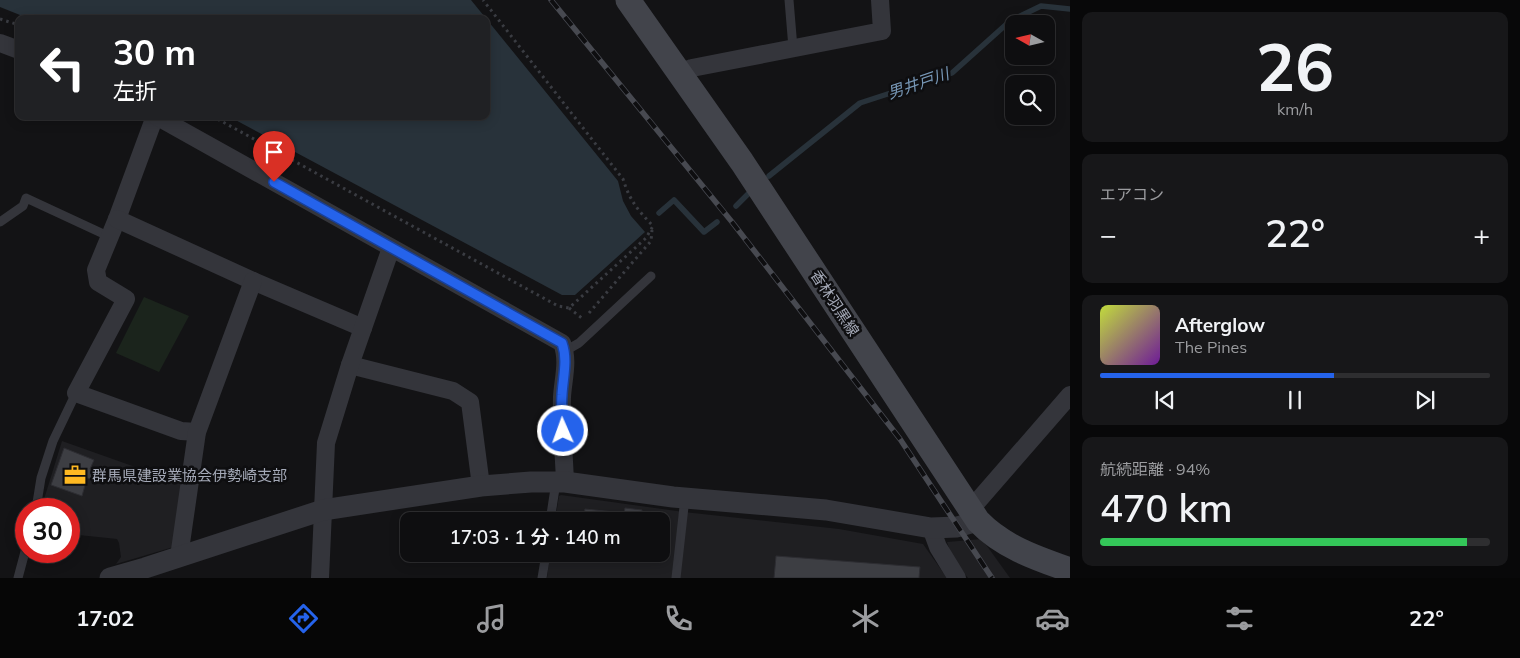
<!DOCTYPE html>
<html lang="ja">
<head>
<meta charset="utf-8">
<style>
  :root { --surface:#0e0e10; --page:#171719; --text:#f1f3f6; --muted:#9b9c9f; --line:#2e2e30; --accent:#2563eb }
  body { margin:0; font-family:Mulish,"Noto Sans JP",sans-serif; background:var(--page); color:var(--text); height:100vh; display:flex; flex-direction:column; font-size:19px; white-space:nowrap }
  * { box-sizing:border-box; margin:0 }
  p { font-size:16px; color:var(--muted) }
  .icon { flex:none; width:28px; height:28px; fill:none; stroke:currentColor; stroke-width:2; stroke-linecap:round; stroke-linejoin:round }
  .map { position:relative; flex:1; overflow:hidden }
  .panel { display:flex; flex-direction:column; gap:12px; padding:12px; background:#080809; width:450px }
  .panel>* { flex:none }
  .banner { position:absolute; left:15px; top:15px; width:475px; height:105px; border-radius:10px; box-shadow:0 2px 12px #0003,0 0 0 1px var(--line); background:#202124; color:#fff; overflow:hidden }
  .needle { width:32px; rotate:278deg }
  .controls { position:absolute; left:1005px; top:15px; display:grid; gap:10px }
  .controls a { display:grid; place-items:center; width:50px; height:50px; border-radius:10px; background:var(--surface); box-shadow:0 2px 12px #0003,0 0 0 1px var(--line); font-size:25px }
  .speed { position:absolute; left:15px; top:498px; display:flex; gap:10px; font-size:25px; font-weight:700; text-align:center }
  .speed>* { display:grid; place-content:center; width:65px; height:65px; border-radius:50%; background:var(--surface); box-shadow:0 2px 12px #0003,0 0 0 1px var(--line); line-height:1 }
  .speed .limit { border:8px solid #d22; background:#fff; color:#111 }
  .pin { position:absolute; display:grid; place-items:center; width:42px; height:42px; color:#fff; margin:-51px -21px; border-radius:50% 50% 50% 0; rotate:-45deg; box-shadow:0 0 5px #0007 }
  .pin .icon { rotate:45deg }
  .me { position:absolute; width:55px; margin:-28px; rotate:358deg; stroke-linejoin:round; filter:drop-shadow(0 0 4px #0008) }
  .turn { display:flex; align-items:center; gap:18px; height:105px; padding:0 15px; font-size:22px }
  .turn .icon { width:65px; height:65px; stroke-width:2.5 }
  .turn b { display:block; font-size:35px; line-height:42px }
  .big { font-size:38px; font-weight:600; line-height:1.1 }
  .panel .widget { flex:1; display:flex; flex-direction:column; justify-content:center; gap:8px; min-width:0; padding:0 18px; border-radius:10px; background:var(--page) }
  .panel .dial { align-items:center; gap:0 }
  .dial b { font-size:65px; line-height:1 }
  .song { display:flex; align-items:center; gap:15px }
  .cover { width:60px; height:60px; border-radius:8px; background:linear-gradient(135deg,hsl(70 70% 55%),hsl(280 70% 35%)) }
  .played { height:5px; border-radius:2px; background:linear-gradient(90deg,var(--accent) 60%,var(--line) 60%) }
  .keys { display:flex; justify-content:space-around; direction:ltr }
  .heat { display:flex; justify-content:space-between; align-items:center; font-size:28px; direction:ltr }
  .charge { height:8px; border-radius:4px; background:linear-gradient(90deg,#34c759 94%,var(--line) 0) }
  .trip { position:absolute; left:400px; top:512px; width:270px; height:50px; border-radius:10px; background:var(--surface); box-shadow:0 2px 12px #0003,0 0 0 1px var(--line); font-weight:600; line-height:50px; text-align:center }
  .dock { display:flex; height:80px; justify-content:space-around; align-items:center; background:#060606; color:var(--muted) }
  .dock .icon { width:35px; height:35px }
  .dock .active { color:var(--accent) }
  .dock b { font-size:22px; color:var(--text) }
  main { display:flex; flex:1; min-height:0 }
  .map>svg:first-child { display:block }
  .built { fill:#1f1f22 }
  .green { fill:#1b241c }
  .water { fill:#28323a }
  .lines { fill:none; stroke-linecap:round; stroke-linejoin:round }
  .stream { stroke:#28323a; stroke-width:5.5 }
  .building { fill:#3d3e43; stroke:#2d2d32 }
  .path { stroke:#3a3c42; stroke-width:3; stroke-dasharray:2.5 4; stroke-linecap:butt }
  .service { stroke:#34353b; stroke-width:9 }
  .minor { stroke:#34353b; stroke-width:18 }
  .tertiary { stroke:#34353b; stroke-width:21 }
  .secondary { stroke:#42444b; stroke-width:25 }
  .rail-casing { stroke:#474950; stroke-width:5.5 }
  .rail { stroke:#0e0e10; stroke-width:4; stroke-dasharray:11; stroke-linecap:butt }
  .route-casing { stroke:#184099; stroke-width:12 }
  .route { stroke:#2563eb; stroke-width:9 }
  .labels { text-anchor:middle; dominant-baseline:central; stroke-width:5; stroke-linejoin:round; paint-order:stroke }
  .street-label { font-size:15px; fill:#a4a9b7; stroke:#0e0e10 }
  .poi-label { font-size:15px; fill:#a4a9b7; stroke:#0e0e10; text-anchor:start }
  .water-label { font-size:16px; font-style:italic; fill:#7797b6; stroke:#0e0e10 }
</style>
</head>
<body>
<main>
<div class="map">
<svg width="1070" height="578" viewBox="0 0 1070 578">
  <rect width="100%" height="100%" fill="#131315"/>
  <!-- built -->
  <g class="built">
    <path d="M 62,441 L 186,485 L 177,546 L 116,564 L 121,557 L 119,543 L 117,539 L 69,534 L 69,509 L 41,509 Z"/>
    <path d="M 561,495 L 684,512 L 839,529 L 923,544 L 947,578 L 547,578 L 550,554 L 661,554 L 661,521 L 555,521 L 559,496 Z"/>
    <path d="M 982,539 L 1010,578 L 968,578 L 951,554 L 947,542 Z"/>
  </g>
  <!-- green -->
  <path class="green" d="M 144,297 L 189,316 L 159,372 L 116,353 Z"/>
  <!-- water -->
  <path class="water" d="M 0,0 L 471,0 L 618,181 L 623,201 L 631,216 L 645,232 L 575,295 L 562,295 L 228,116 L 486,116 L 486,19 L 30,19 L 0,7 Z"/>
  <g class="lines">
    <!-- stream -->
    <g class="stream">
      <path d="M 769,176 L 860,103 L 952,73 L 1010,21 L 1041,6 L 1070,9"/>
      <path d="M 736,206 L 749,193"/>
      <path d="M 659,213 L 674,200 L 704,232 L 717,222"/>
    </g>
  </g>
  <!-- building -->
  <g class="building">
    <path d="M 64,448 L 94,460 L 90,469 L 96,471 L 94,480 L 87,478 L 82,496 L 51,485 Z"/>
    <path d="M 625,508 L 642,510 L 641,521 L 583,521 L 585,509 L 624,513 Z"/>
    <path d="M 776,556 L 920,567 L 919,578 L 774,578 Z"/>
  </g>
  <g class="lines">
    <!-- path -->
    <g class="path">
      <path d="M 0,19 L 19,25"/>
      <path d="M 212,116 L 558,306 L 569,308 L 646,238 L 653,226 C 637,209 630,201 623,179 L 483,0"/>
      <path d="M 569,308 L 583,319"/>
      <path d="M 589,313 L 651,241 L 652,230"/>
    </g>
    <!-- service -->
    <g class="service">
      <path d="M 789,0 L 793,48"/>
      <path d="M 0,222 L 23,206 L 26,198 L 110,237"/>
      <path d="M 565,351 L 579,343 L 651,276"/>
      <path d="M 36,509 L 41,478 L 53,441 L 76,393"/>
      <path d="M 550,521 L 556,482"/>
      <path d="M 18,578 L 26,548"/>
      <path d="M 542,578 L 546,554"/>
      <path d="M 676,578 L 685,498"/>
    </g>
    <!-- minor -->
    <g class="minor">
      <path d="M 0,43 L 19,50"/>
      <path d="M 679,73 L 692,68 L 882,31 L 880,0"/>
      <path d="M 155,116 L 117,219 L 96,270 L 98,282 L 126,299 L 76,393 L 181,431 L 197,432"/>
      <path d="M 156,116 L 562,343 C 569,361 563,379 562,397 C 561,425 564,454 565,482"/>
      <path d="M 117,219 L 253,281 L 363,328"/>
      <path d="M 350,365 L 453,391 L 470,402 L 481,486"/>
      <path d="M 970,510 L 1070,395"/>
      <path d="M 931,528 L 938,547 L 957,578"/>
      <path d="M 179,557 L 197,432 L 253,281"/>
      <path d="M 320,578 L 326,443 L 350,365 L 391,248"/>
    </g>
    <!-- tertiary -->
    <path class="tertiary" d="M 110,578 L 145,568 L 323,510 L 481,486 L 531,482 L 565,482 L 673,497 L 826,510 L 931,528 L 957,527 L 978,521"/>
    <!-- secondary -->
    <path class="secondary" d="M 628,0 L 742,162 L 978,521 C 1003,547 1036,558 1070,570"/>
    <!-- rail casing -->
    <g class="rail-casing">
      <path id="rail" d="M 551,0 L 732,222 L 900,439 L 992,578"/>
    </g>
    <!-- rail -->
    <use href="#rail" class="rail"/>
  </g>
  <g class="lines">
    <!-- route casing -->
    <g class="route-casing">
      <path id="route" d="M 274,182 L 562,343 C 568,360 563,377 562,395 C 561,407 562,419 563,431"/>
    </g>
    <!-- route -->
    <use href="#route" class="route"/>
  </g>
  <!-- icons -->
  <defs>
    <g id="office-bare" transform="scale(1.725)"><path d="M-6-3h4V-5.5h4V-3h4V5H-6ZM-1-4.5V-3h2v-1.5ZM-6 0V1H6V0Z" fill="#ffb922" stroke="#0e0e10" stroke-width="2.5" paint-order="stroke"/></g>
  </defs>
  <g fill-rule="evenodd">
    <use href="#office-bare" x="75" y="475"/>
  </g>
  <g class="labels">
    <!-- street labels -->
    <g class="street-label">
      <text transform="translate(835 303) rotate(57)">香林羽黒線</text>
    </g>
    <!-- poi labels -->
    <g class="poi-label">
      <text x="92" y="475">群馬県建設業協会伊勢崎支部</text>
    </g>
    <!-- water labels -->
    <g class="water-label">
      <text transform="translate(918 83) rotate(-19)">男井戸川</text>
    </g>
  </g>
</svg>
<div class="controls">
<a><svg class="needle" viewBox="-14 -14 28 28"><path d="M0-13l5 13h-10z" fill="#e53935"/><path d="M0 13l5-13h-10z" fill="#9b9c9f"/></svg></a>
<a><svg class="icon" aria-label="search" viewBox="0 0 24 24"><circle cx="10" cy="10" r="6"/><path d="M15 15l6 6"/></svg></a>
</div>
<div class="speed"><div class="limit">30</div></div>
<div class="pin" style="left:274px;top:182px;background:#d93025"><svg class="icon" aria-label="arrive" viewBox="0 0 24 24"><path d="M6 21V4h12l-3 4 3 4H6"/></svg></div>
<svg class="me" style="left:563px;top:431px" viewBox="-20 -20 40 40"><circle r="17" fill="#2563eb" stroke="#fff" stroke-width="3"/><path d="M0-11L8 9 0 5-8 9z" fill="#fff"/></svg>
<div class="trip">17:03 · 1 分 · 140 m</div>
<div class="banner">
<div class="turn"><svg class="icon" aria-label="left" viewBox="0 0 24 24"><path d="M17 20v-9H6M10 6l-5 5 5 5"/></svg><div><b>30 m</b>左折</div></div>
</div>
</div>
<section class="panel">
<div class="widget dial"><b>26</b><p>km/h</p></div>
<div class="widget"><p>エアコン</p>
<div class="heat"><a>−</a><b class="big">22°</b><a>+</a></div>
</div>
<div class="widget">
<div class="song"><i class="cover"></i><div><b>Afterglow</b><p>The Pines</p></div></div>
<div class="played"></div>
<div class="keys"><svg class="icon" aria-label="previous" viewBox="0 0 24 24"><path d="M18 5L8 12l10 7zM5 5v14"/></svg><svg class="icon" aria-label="pause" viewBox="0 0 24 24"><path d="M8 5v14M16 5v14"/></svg><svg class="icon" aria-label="next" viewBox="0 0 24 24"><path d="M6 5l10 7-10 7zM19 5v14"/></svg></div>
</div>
<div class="widget"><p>航続距離 · 94%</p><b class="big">470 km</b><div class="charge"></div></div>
</section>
</main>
<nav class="dock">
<b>17:02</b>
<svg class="icon active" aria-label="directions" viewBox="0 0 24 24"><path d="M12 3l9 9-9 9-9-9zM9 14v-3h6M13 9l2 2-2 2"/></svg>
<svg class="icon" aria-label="music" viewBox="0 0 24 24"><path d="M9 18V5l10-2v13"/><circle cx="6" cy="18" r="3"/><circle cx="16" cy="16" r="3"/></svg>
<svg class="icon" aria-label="phone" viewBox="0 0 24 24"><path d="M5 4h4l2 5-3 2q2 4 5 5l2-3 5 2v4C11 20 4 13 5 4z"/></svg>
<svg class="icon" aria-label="climate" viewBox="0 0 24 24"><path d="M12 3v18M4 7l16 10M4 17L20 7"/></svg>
<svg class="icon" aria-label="car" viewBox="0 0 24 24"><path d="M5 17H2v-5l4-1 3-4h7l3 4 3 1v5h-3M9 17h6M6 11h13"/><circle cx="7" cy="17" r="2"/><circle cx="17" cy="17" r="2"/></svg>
<svg class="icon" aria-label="filters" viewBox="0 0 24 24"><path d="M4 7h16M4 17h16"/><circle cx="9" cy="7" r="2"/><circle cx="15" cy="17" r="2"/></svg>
<b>22°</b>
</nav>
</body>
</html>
